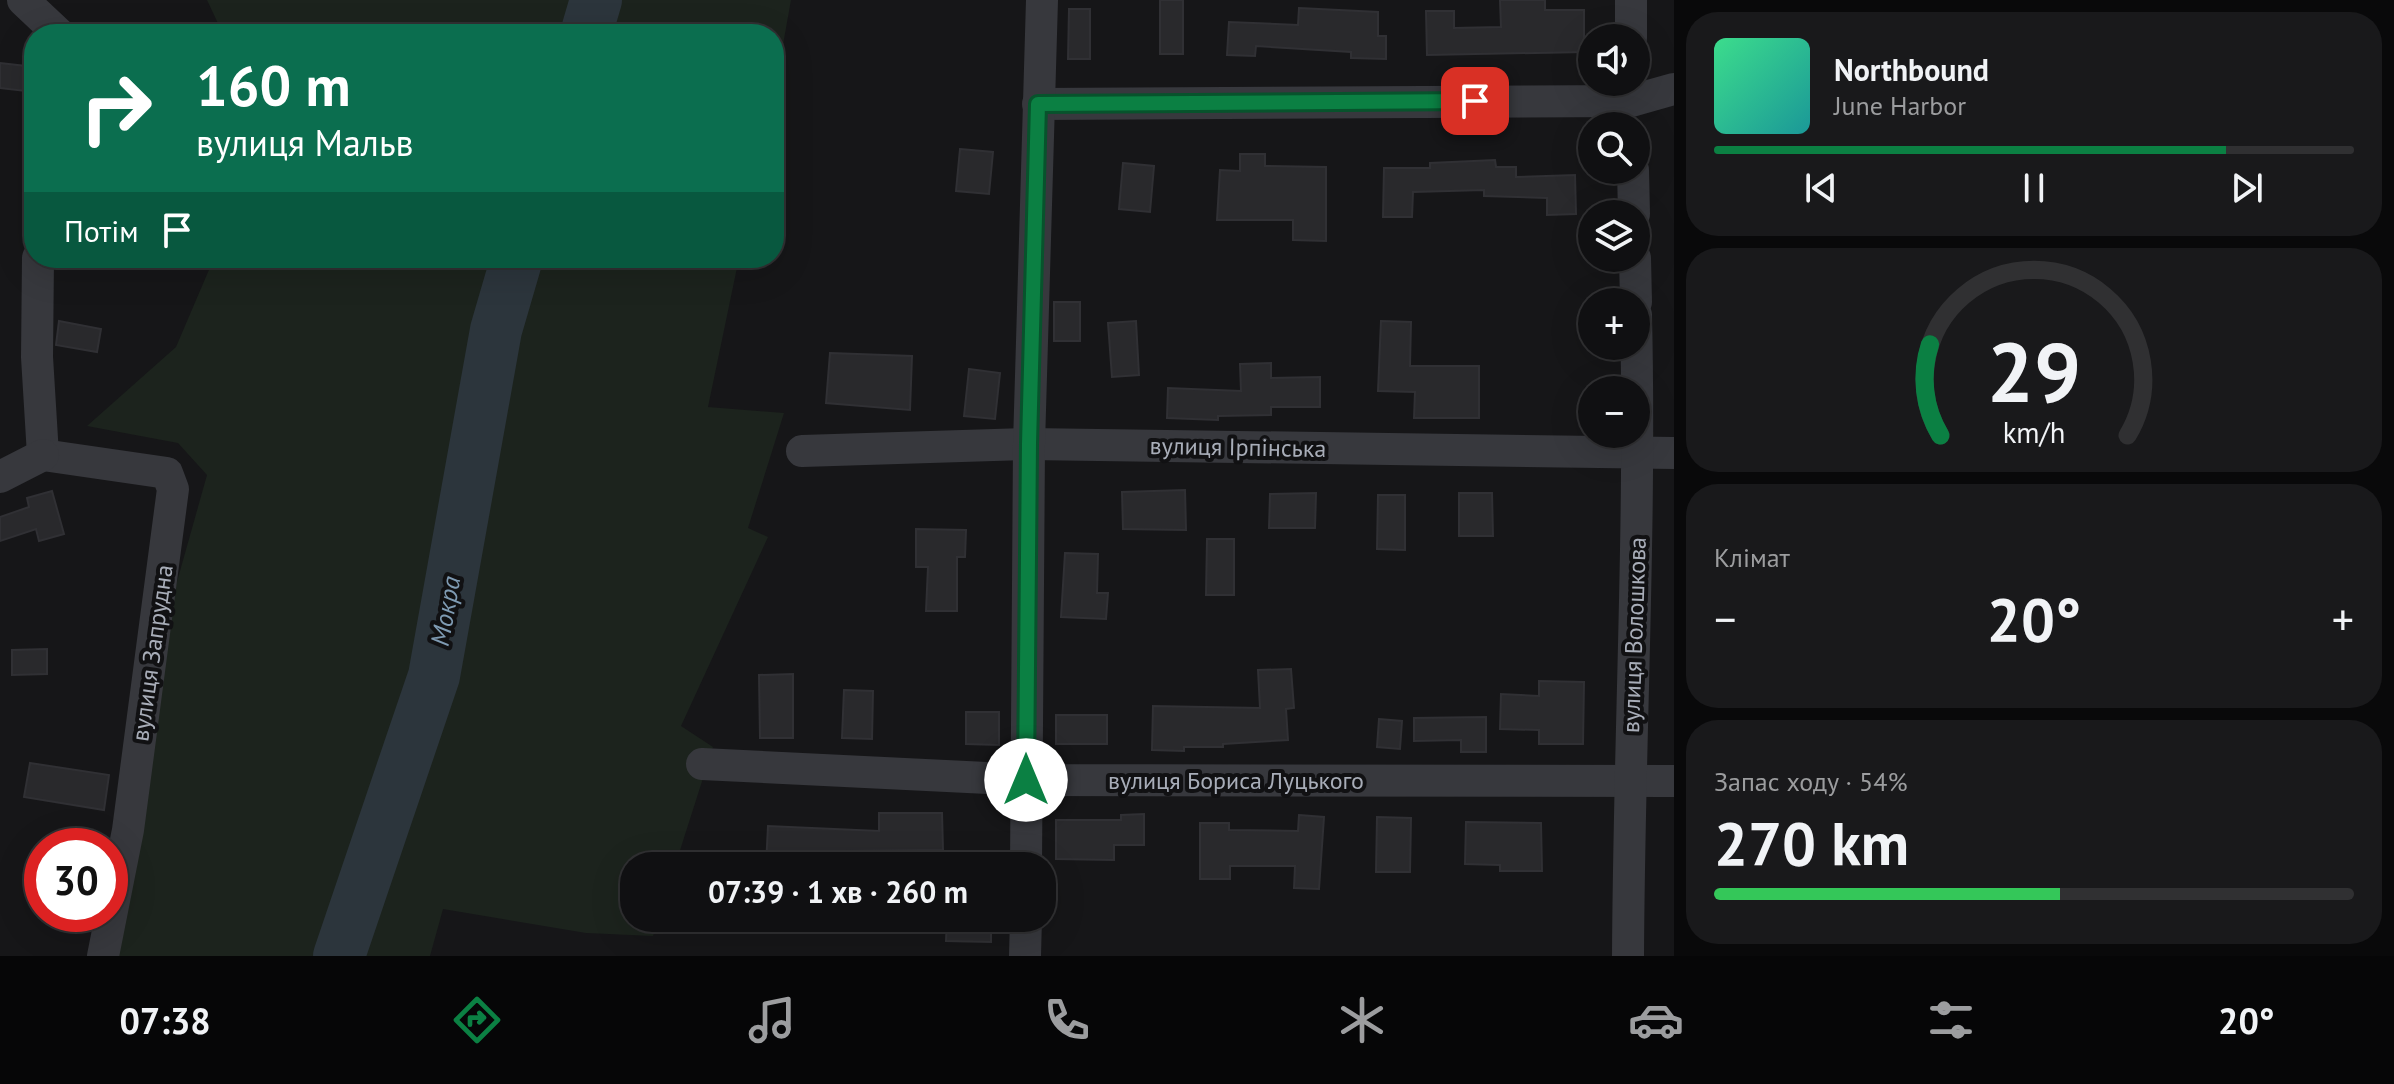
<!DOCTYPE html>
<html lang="uk">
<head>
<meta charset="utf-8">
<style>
  :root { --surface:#101012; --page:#19191b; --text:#f1f3f6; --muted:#9c9d9f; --line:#303032; --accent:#0b8043 }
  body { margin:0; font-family:"PT Sans",sans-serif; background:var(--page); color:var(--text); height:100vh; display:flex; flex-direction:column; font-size:30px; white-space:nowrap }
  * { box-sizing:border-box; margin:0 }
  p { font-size:26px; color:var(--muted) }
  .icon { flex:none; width:44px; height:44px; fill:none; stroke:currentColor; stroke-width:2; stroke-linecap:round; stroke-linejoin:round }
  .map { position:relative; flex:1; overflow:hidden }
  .side { display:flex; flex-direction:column; gap:12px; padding:12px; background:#09090a; width:720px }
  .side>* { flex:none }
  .hud { position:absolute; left:24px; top:24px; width:760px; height:244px; border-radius:32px; box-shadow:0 8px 32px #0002,0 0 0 2px var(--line); background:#0b6e4f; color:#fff; overflow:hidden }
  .fabs { position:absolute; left:1578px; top:24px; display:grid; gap:16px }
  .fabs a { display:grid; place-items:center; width:72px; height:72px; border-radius:50%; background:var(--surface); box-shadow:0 8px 32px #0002,0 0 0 2px var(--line); font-size:40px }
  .speed { position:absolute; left:24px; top:828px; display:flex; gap:16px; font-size:40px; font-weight:700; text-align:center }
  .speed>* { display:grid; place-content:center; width:104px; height:104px; border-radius:50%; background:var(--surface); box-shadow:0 8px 32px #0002,0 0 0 2px var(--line); line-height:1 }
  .speed .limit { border:12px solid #d22; background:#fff; color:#111 }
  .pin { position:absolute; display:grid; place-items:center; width:68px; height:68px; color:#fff; margin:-34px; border-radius:16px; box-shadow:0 4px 12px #0006 }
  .me { position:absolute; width:88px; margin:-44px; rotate:0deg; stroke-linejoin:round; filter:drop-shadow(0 0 6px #0008) }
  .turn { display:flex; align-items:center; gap:28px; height:168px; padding:0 40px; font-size:36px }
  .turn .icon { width:104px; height:104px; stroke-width:2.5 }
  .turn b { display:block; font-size:56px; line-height:68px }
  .then { display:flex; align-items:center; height:76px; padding:0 40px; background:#0003; gap:16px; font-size:30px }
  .big { font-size:60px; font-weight:600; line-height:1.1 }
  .side .card { flex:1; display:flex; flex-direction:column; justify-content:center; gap:12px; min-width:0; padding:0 28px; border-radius:32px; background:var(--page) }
  .side .dial { align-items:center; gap:0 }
  .dial svg { height:208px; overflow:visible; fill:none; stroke:var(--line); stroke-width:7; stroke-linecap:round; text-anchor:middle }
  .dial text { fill:var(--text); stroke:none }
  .song { display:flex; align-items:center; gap:24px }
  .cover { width:96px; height:96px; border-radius:12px; background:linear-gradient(135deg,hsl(150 70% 55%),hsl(180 70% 35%)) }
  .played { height:8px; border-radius:4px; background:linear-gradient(90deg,var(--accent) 80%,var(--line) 80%) }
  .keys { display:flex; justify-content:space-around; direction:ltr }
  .heat { display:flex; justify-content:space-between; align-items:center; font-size:44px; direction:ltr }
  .charge { height:12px; border-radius:6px; background:linear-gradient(90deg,#34c759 54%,var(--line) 0) }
  .trip { position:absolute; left:620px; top:852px; width:436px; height:80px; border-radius:32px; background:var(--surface); box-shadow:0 8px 32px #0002,0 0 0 2px var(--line); font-weight:600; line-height:80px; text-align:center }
  .dock { display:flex; height:128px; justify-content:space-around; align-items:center; background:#060607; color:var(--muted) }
  .dock .icon { width:56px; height:56px }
  .dock .on { color:var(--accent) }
  .dock b { font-size:36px; color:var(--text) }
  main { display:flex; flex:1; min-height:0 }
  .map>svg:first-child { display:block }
  .green { fill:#1c231d }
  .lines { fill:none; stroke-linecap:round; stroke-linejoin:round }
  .river { stroke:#2c353c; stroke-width:52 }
  .building { fill:#29292c; stroke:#303034; stroke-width:2 }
  .minor { stroke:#37383d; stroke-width:32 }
  .route-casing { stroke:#07532c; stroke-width:20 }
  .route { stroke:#0b8043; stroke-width:14 }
  .labels { text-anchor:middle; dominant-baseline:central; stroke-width:8; stroke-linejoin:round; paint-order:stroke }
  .street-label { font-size:24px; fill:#a8adb8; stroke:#111113 }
  .water-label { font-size:26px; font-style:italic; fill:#7f9bb3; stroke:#111113 }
</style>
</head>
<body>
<main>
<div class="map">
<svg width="1674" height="956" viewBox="0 0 1674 956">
  <rect width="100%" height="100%" fill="#161618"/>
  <!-- green -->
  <g class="green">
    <path d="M 207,0 L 791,0 L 774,95 L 774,34 L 223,34 Z"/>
    <path d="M 214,258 L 739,258 L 708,407 L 784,413 L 748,528 L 768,537 L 681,726 L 713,747 L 675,866 L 634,866 L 634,918 L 659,918 L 653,936 L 586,933 L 443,909 L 430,956 L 107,956 L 164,628 L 207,475 L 178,443 L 87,426 L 176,347 Z"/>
  </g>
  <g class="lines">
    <!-- river -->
    <g class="river">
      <path d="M 586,34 L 596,0"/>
      <path d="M 339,956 L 434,676 L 496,330 L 517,258"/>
    </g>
  </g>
  <!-- building -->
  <g class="building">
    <rect x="1160" y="0" width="23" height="54"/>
    <path d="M 1500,0 L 1545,0 L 1545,10 L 1584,10 L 1584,52 L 1427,55 L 1426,11 L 1454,11 L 1454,28 L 1501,27 Z"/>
    <path d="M 1299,8 L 1378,12 L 1378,36 L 1386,36 L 1386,59 L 1351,58 L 1351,52 L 1256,46 L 1255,56 L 1227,55 L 1229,22 L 1298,25 Z"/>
    <path d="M 1069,9 L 1090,9 L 1090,59 L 1068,59 Z"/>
    <path d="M 0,63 L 34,67 L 34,92 L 0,88 Z"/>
    <path d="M 960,149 L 993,152 L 989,194 L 956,191 Z"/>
    <path d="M 1240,154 L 1265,154 L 1265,166 L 1326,167 L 1326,241 L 1293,240 L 1293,220 L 1217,220 L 1220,170 L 1240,171 Z"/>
    <path d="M 1495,160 L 1496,167 L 1516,167 L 1516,177 L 1575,175 L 1576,214 L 1547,215 L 1547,198 L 1484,196 L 1484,190 L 1413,192 L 1412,217 L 1383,217 L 1384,168 L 1430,168 L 1430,163 Z"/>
    <path d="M 1123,163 L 1154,166 L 1150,212 L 1119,209 Z"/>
    <rect x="1054" y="302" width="26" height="39"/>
    <path d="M 59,321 L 101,329 L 97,352 L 56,345 Z"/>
    <path d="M 1136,321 L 1139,375 L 1112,377 L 1108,323 Z"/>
    <path d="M 1381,321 L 1411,322 L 1410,366 L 1479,366 L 1479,418 L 1414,418 L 1415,392 L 1378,391 Z"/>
    <path d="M 830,353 L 912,356 L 910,410 L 826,403 Z"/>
    <path d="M 1271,363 L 1271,378 L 1320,377 L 1320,407 L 1271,407 L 1271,415 L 1218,416 L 1218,420 L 1167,418 L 1168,388 L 1241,391 L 1240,364 Z"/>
    <path d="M 969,369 L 1000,373 L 995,419 L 964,416 Z"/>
    <path d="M 1185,490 L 1186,530 L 1123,529 L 1122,492 Z"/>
    <path d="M 52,491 L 64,534 L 39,541 L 36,529 L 0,541 L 0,517 L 29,507 L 27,498 Z"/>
    <path d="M 1316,493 L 1315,528 L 1269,528 L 1270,494 Z"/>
    <path d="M 1459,493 L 1492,493 L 1493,536 L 1459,536 Z"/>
    <path d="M 1378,495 L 1405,495 L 1405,550 L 1377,549 Z"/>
    <path d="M 916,529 L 966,530 L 965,557 L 957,557 L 957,611 L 926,611 L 928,567 L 916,567 Z"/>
    <path d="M 1207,539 L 1234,539 L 1234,595 L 1206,595 Z"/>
    <path d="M 1065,553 L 1098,554 L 1097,593 L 1108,593 L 1106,619 L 1061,617 Z"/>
    <path d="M 47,649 L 47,674 L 12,675 L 12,650 Z"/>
    <path d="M 1291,669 L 1294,708 L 1286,709 L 1288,740 L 1223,744 L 1223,747 L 1184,747 L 1184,751 L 1152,750 L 1153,706 L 1260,708 L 1258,670 Z"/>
    <path d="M 793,674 L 793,738 L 760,738 L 759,675 Z"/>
    <path d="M 1539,681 L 1584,682 L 1583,744 L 1539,744 L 1539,730 L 1500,729 L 1501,694 L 1539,696 Z"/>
    <path d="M 844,690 L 873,691 L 872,739 L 842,738 Z"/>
    <path d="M 966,712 L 999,712 L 999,745 L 966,744 Z"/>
    <rect x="1056" y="715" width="51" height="29"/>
    <path d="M 1486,717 L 1486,752 L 1461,752 L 1461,740 L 1414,741 L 1414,718 Z"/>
    <path d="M 1379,719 L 1402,721 L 1400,749 L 1377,747 Z"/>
    <path d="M 30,763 L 109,775 L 104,810 L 24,797 Z"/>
    <path d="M 879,813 L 942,813 L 943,850 L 844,851 L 843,866 L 766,866 L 768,826 L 879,831 Z"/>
    <path d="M 1144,814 L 1144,845 L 1114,845 L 1114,860 L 1056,859 L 1056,820 L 1121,820 L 1121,815 Z"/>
    <path d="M 1299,815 L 1324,817 L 1319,889 L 1294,888 L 1295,866 L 1230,866 L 1230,879 L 1200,879 L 1200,823 L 1229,823 L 1229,830 L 1298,831 Z"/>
    <path d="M 1377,817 L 1411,818 L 1410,872 L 1376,872 Z"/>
    <path d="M 1466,822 L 1541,823 L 1542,871 L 1500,871 L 1500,865 L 1465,864 Z"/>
    <path d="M 947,918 L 991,918 L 991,942 L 946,941 Z"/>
  </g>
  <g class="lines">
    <!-- minor -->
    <g class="minor">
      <path d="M 23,0 L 59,34"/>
      <path d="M 1631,0 L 1631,38"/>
      <path d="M 1038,104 L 1631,101 L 1674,89"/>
      <path d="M 1633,170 L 1634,214"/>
      <path d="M 38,258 L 37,357 L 43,455"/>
      <path d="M 1635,258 L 1636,302"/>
      <path d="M 802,451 L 1029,444 L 1674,453"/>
      <path d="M 43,455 L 167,473 L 173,489 L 128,830 L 103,956"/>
      <path d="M 0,477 L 43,455"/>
      <path d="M 702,764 L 1026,780 L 1674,781"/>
      <path d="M 1026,866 L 1029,444 L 1042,0"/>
      <path d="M 1025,956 L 1026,918"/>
      <path d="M 1628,956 C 1629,742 1641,528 1636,315"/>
    </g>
  </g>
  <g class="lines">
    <!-- route casing -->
    <g class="route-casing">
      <path id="route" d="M 1026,780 L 1029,444 L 1038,104 L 1475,101"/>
    </g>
    <!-- route -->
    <use href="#route" class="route"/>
  </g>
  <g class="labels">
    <!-- street labels -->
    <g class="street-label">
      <text transform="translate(1238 447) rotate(1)">вулиця Ірпінська</text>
      <text transform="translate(1634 635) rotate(-88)">вулиця Волошкова</text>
      <text transform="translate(152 653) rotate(-82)">вулиця Запрудна</text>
      <text x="1236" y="780">вулиця Бориса Луцького</text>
    </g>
    <!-- water labels -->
    <g class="water-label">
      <text transform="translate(445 611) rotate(-80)">Мокра</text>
    </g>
  </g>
</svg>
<div class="fabs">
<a><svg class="icon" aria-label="sound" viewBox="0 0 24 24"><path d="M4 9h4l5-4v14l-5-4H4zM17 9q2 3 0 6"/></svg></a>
<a><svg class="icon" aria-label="search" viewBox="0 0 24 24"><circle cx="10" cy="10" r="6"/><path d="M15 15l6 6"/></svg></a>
<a><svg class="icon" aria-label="layers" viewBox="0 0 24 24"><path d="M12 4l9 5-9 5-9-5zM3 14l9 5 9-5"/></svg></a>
<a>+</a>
<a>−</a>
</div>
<div class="speed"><div class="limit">30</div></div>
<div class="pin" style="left:1475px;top:101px;background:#d93025"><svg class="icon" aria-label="arrive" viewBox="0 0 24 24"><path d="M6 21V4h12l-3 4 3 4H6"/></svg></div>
<svg class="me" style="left:1026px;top:780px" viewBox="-20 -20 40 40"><circle r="19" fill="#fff"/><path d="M0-13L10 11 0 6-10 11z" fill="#0b8043"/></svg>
<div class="trip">07:39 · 1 хв · 260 m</div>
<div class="hud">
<div class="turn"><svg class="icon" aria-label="right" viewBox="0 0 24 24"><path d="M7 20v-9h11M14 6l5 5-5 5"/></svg><div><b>160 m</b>вулиця Мальв</div></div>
<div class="then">Потім<svg class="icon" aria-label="arrive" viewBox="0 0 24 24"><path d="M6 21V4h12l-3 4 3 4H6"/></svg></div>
</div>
</div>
<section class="side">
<div class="card">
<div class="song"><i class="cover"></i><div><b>Northbound</b><p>June Harbor</p></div></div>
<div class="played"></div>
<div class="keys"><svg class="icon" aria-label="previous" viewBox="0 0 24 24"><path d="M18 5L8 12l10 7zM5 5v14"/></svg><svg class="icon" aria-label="pause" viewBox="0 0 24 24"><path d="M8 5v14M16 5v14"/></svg><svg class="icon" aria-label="next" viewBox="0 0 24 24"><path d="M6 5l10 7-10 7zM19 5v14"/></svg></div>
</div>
<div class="card dial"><svg viewBox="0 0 100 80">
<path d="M14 69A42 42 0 1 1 86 69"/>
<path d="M14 69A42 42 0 0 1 10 34" stroke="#0b8043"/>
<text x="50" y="56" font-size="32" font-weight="700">29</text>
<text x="50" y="72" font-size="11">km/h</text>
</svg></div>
<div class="card"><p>Клімат</p>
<div class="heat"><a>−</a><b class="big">20°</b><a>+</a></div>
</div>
<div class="card"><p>Запас ходу · 54%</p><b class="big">270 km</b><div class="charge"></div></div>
</section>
</main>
<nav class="dock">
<b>07:38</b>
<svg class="icon on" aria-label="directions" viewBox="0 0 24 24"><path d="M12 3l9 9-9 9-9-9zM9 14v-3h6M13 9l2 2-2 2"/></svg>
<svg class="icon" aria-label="music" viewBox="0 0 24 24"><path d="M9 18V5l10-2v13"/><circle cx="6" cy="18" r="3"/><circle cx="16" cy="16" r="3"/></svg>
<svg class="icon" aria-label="phone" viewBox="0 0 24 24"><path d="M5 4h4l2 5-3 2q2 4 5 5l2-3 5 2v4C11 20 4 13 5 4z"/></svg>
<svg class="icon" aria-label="climate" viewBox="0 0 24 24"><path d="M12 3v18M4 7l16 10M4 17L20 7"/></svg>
<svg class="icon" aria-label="car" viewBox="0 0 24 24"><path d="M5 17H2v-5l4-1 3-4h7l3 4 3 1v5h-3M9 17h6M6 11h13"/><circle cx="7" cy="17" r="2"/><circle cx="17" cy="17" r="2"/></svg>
<svg class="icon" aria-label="filters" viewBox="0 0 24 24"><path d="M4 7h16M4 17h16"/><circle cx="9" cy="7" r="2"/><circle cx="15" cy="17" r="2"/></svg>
<b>20°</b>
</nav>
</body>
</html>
